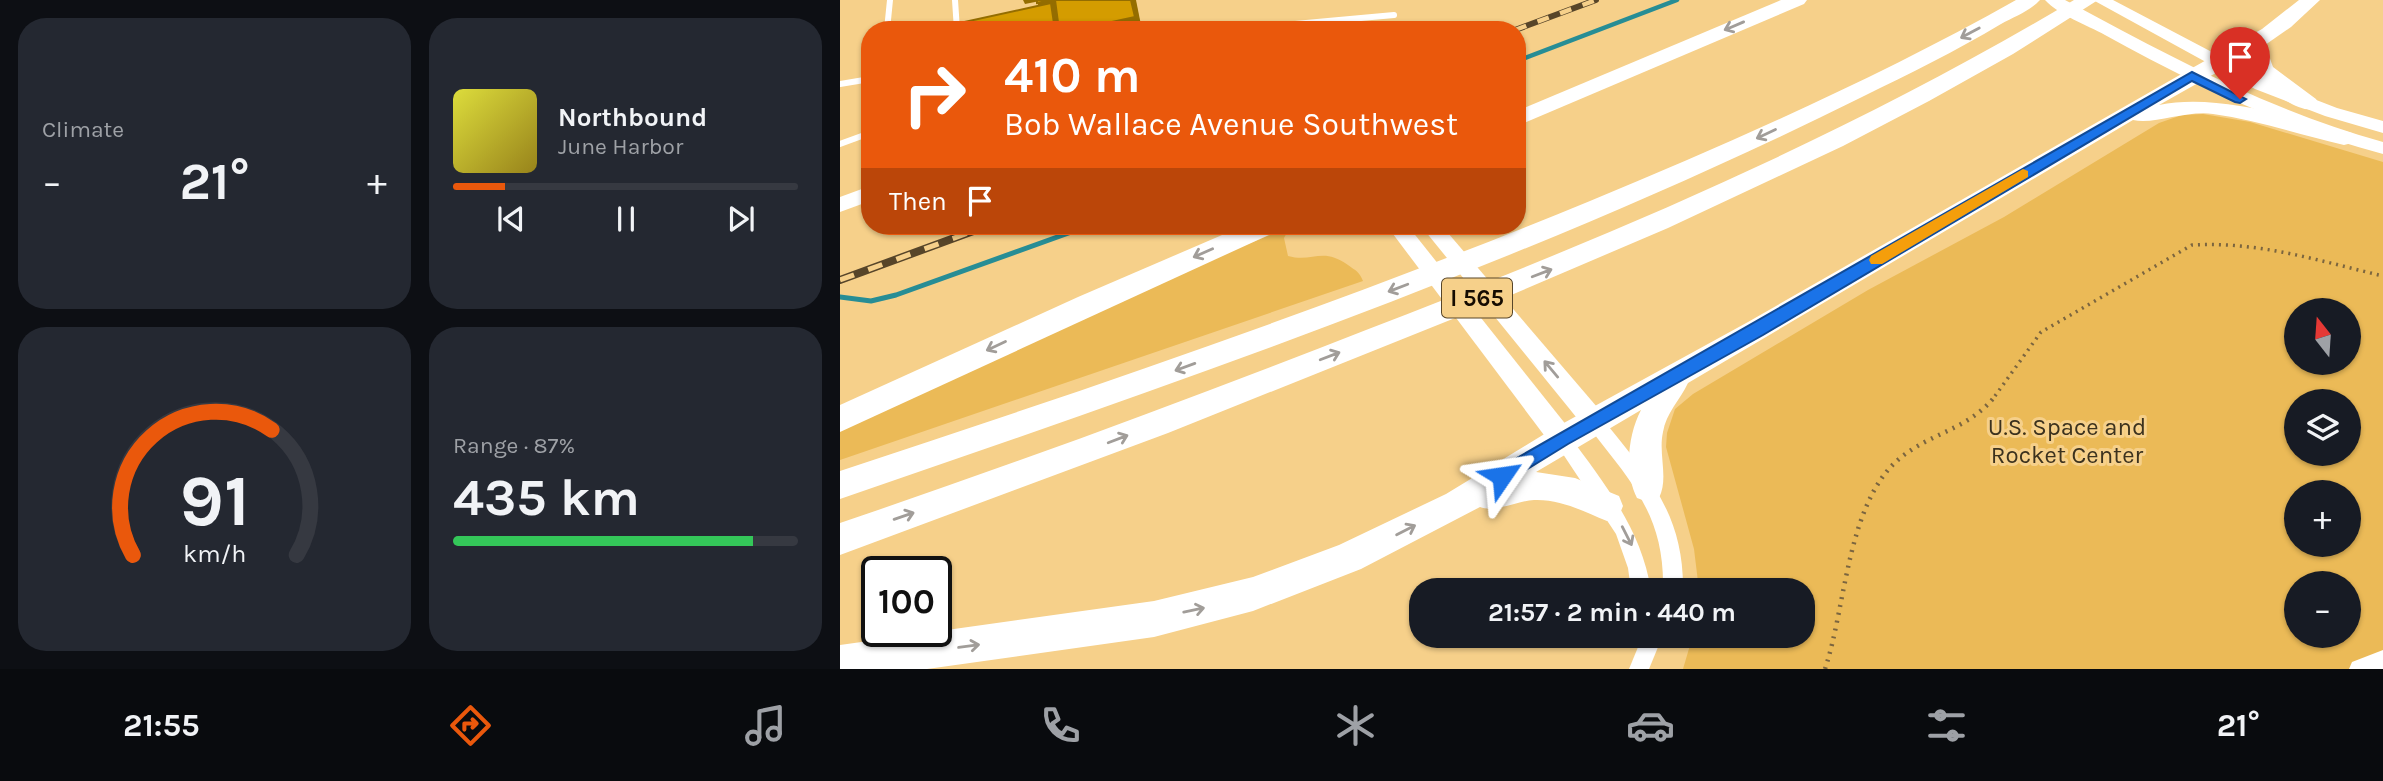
<!DOCTYPE html>
<html lang="en">
<head>
<meta charset="utf-8">
<style>
  :root { --surface:#171b24; --page:#242831; --text:#f1f3f6; --muted:#9ea1a6; --line:#363941; --accent:#ea580c }
  body { margin:0; font-family:Karla,sans-serif; background:var(--page); color:var(--text); height:100vh; display:flex; flex-direction:column; font-size:26px; white-space:nowrap }
  * { box-sizing:border-box; margin:0 }
  p { font-size:23px; color:var(--muted) }
  .icon { flex:none; width:38px; height:38px; fill:none; stroke:currentColor; stroke-width:2; stroke-linecap:round; stroke-linejoin:round }
  .map { position:relative; flex:1; overflow:hidden }
  .details { display:flex; flex-direction:column; gap:18px; padding:18px; background:#0d0f14; width:840px }
  .details>* { flex:none }
  .guide { position:absolute; left:21px; top:21px; width:665px; height:214px; border-radius:28px; box-shadow:0 2px 5px #0004; background:#ea580c; color:#fff; overflow:hidden }
  .needle { width:46px; rotate:343deg }
  .fabs { position:absolute; left:1444px; top:298px; display:grid; gap:14px }
  .fabs a { display:grid; place-items:center; width:77px; height:77px; border-radius:50%; background:var(--surface); box-shadow:0 2px 5px #0004; font-size:35px }
  .speed { position:absolute; left:21px; top:556px; display:flex; gap:14px; font-size:35px; font-weight:700; text-align:center }
  .speed>* { display:grid; place-content:center; width:91px; height:91px; border-radius:50%; background:var(--surface); box-shadow:0 2px 5px #0004; line-height:1 }
  .speed .limit { border:4px solid #111; border-radius:10px; background:#fff; color:#111 }
  .pin { position:absolute; display:grid; place-items:center; width:60px; height:60px; color:#fff; margin:-72px -30px; border-radius:50% 50% 50% 0; rotate:-45deg; box-shadow:0 0 7px #0007 }
  .pin .icon { rotate:45deg }
  .me { position:absolute; width:77px; margin:-38px; rotate:58deg; stroke-linejoin:round; filter:drop-shadow(0 0 5px #0008) }
  .turn { display:flex; align-items:center; gap:24px; height:147px; padding:0 28px; font-size:32px }
  .turn .icon { width:91px; height:91px; stroke-width:2.5 }
  .turn b { display:block; font-size:49px; line-height:60px }
  .then { display:flex; align-items:center; height:66px; padding:0 28px; background:#0003; gap:14px; font-size:26px }
  .big { font-size:52px; font-weight:700; line-height:1.1 }
  .details .card { flex:1; display:flex; flex-direction:column; justify-content:center; gap:10px; min-width:0; padding:0 24px; border-radius:28px; background:var(--page) }
  .details .dial { align-items:center; gap:0 }
  .dial svg { height:182px; overflow:visible; fill:none; stroke:var(--line); stroke-width:7; stroke-linecap:round; text-anchor:middle }
  .dial text { fill:var(--text); stroke:none }
  .song { display:flex; align-items:center; gap:21px }
  .cover { width:84px; height:84px; border-radius:10px; background:linear-gradient(135deg,hsl(60 70% 55%),hsl(50 70% 35%)) }
  .played { height:7px; border-radius:4px; background:linear-gradient(90deg,var(--accent) 15%,var(--line) 15%) }
  .keys { display:flex; justify-content:space-around; direction:ltr }
  .heat { display:flex; justify-content:space-between; align-items:center; font-size:38px; direction:ltr }
  .charge { height:10px; border-radius:5px; background:linear-gradient(90deg,#34c759 87%,var(--line) 0) }
  .details .tiles { flex:1; display:grid; gap:18px; grid-template-columns:repeat(2,1fr) }
  .trip { position:absolute; left:569px; top:578px; width:406px; height:70px; border-radius:28px; background:var(--surface); box-shadow:0 2px 5px #0004; font-weight:700; line-height:70px; text-align:center }
  .menu { display:flex; height:112px; justify-content:space-around; align-items:center; background:#090b0e; color:var(--muted) }
  .menu .icon { width:49px; height:49px }
  .menu .active { color:var(--accent) }
  .menu b { font-size:32px; color:var(--text) }
  main { display:flex; flex:1; min-height:0 }
  .map>svg:first-child { display:block }
  .green { fill:#ebba57; fill-rule:evenodd }
  .lines { fill:none; stroke-linecap:round; stroke-linejoin:round }
  .stream-far1 { stroke:#278d95; stroke-width:4.5 }
  .stream { stroke:#278d95; stroke-width:5 }
  .path-far1 { stroke:#7b653f; stroke-width:3.5; stroke-dasharray:2 5; stroke-linecap:butt }
  .path { stroke:#7b653f; stroke-width:4.5; stroke-dasharray:2 6; stroke-linecap:butt }
  .service { stroke:#fff; stroke-width:6 }
  .minor { fill:#fff; fill-rule:evenodd }
  .secondary { fill:#fff; fill-rule:evenodd }
  .motorway { fill:#fff; fill-rule:evenodd }
  .rail-far1-casing { stroke:#574529; stroke-width:6 }
  .rail-casing { stroke:#574529; stroke-width:8 }
  .rail-far1 { stroke:#f6d08a; stroke-width:4.5; stroke-dasharray:12; stroke-linecap:butt }
  .rail { stroke:#f6d08a; stroke-width:5; stroke-dasharray:15; stroke-linecap:butt }
  .shaded-wall { fill:#946d00 }
  .building { fill:#d49c00; stroke:#946d00; stroke-width:2 }
  .oneway { stroke:#a19d99 }
  .route { fill:#1a73e8; stroke:#114b97; stroke-width:2 }
  .slow { fill:#f59e0b }
  .labels { text-anchor:middle; dominant-baseline:central; stroke-width:6; stroke-linejoin:round; paint-order:stroke }
  .shield { fill:#f6d08a; stroke:#584629; stroke-width:2 }
  .shield-label { font-size:23px; font-weight:bold; fill:#150b00 }
  .park-label { font-size:24px; fill:#3c321e; stroke:#f6d08a }
</style>
</head>
<body>
<main>
<section class="details">
<div class="tiles">
<div class="card"><p>Climate</p>
<div class="heat"><a>−</a><b class="big">21°</b><a>+</a></div>
</div>
<div class="card">
<div class="song"><i class="cover"></i><div><b>Northbound</b><p>June Harbor</p></div></div>
<div class="played"></div>
<div class="keys"><svg class="icon" aria-label="previous" viewBox="0 0 24 24"><path d="M18 5L8 12l10 7zM5 5v14"/></svg><svg class="icon" aria-label="pause" viewBox="0 0 24 24"><path d="M8 5v14M16 5v14"/></svg><svg class="icon" aria-label="next" viewBox="0 0 24 24"><path d="M6 5l10 7-10 7zM19 5v14"/></svg></div>
</div>
<div class="card dial"><svg viewBox="0 0 100 80">
<path d="M14 69A42 42 0 1 1 86 69"/>
<path d="M14 69A42 42 0 0 1 75 14" stroke="#ea580c"/>
<text x="50" y="56" font-size="32" font-weight="700">91</text>
<text x="50" y="72" font-size="11">km/h</text>
</svg></div>
<div class="card"><p>Range · 87%</p><b class="big">435 km</b><div class="charge"></div></div>
</div>
</section>
<div class="map">
<svg width="1543" height="669" viewBox="0 0 1543 669">
  <rect width="100%" height="100%" fill="#f6d08a"/>
  <!-- green -->
  <g class="green">
    <path d="M 1363,114 L 1410,122 L 1543,162 L 1543,669 L 843,669 L 853,635 L 962,635 L 962,590 L 859,590 L 854,549 L 826,447 L 827,433 L 835,409 L 853,394 L 1028,290 L 1164,217 L 1319,123 L 1342,115 ZM 1456,310 L 1508,310 L 1508,362 L 1456,362 ZM 1456,401 L 1508,401 L 1508,453 L 1456,453 ZM 1456,492 L 1508,492 L 1508,544 L 1456,544 ZM 1456,583 L 1508,583 L 1508,635 L 1456,635 Z"/>
    <path d="M 450,227 L 444,238 L 448,256 C 473,263 482,246 508,265 C 516,271 519,271 523,281 L 0,460 L 0,429 L 358,264 Z"/>
  </g>
  <g class="lines">
    <!-- stream-far1 -->
    <path class="stream-far1" d="M 677,61 L 837,0"/>
    <!-- stream -->
    <path class="stream" d="M 0,297 L 31,301 L 56,295 L 248,226"/>
    <!-- path-far1 -->
    <path class="path-far1" d="M 1155,396 L 1201,332 L 1352,245 C 1418,241 1480,261 1543,276"/>
    <!-- path -->
    <path class="path" d="M 985,669 C 1006,607 1007,503 1059,459 C 1091,432 1129,430 1156,395"/>
    <!-- service -->
    <g class="service">
      <path d="M 115,0 L 117,30"/>
      <path d="M 47,30 L 50,0"/>
      <path d="M 388,30 L 554,15"/>
      <path d="M 0,84 L 30,79"/>
      <path d="M 0,144 L 30,133"/>
    </g>
    <!-- minor -->
    <g class="minor">
      <path d="M 754,414 L 760,416 C 806,473 844,512 843,590 L 823,590 C 825,515 791,482 748,426 L 745,421 L 748,416 Z"/>
      <path d="M 722,432 L 728,434 C 764,483 801,528 811,590 L 791,590 L 788,568 L 776,534 L 713,439 L 716,434 Z"/>
      <path d="M 803,635 L 823,635 L 809,669 L 789,669 Z"/>
      <path d="M 1543,650 L 1543,669 L 1509,669 L 1512,662 Z"/>
    </g>
    <!-- secondary -->
    <g class="secondary">
      <path d="M 1205,0 L 1225,0 C 1328,55 1429,111 1543,142 L 1543,154 C 1444,128 1354,84 1265,35 C 1247,25 1219,15 1205,0 Z"/>
      <path d="M 1253,0 L 1273,0 L 1427,81 L 1497,108 L 1543,121 L 1543,133 L 1485,116 L 1415,89 Z"/>
      <path d="M 30,186 L 30,201 L 0,212 L 0,197 Z"/>
      <path d="M 547,226 L 568,226 L 731,431 L 735,439 L 731,447 L 722,450 L 713,447 Z"/>
      <path d="M 581,226 L 602,226 L 763,414 L 766,421 L 763,428 L 754,431 L 745,428 Z"/>
    </g>
    <!-- motorway -->
    <g class="motorway">
      <path d="M 941,0 L 967,0 L 964,4 L 677,126 L 677,111 Z"/>
      <path d="M 1176,0 L 1200,0 C 1190,11 1174,17 1161,24 C 1116,51 1069,74 1022,97 C 694,260 346,380 0,499 L 0,471 C 252,388 504,302 750,201 C 895,141 1039,77 1176,0 Z"/>
      <path d="M 1234,0 L 1258,0 L 1173,54 L 1089,101 L 1003,146 L 828,228 L 650,304 L 328,433 L 0,555 L 0,523 C 177,463 352,398 526,330 C 772,235 1007,136 1234,0 Z"/>
      <path d="M 1459,0 L 1480,0 L 1451,27 L 1425,45 L 1433,67 L 1476,99 L 1479,104 L 1476,109 C 1452,115 1415,77 1406,56 L 1319,105 C 1378,93 1454,118 1512,133 L 1515,138 L 1512,143 L 1504,145 C 1461,135 1417,120 1373,114 C 1347,110 1314,125 1293,120 L 848,383 C 840,400 826,413 823,432 C 818,454 829,478 819,498 L 808,502 L 797,498 C 784,472 788,435 801,410 L 696,472 L 735,478 L 779,496 L 783,506 L 779,516 L 767,521 C 742,511 721,499 694,500 C 677,501 655,513 640,507 L 521,569 L 413,611 L 314,637 L 87,669 L 0,669 L 0,645 L 314,601 L 413,577 L 499,545 L 606,494 L 711,430 L 908,322 L 1345,72 L 1422,29 Z"/>
      <path d="M 403,226 L 439,226 L 435,232 L 0,432 L 0,405 L 238,297 Z"/>
    </g>
    <!-- rail-far1 casing -->
    <g class="rail-far1-casing">
      <path id="rail-far1" d="M 675,30 L 756,0"/>
    </g>
    <!-- rail casing -->
    <g class="rail-casing">
      <path id="rail" d="M 0,280 L 147,226"/>
    </g>
    <!-- rail-far1 -->
    <use href="#rail-far1" class="rail-far1"/>
    <!-- rail -->
    <use href="#rail" class="rail"/>
  </g>
  <!-- shaded-wall -->
  <g class="shaded-wall">
    <path d="M 183,0 L 205,0 L 185,4 Z"/>
    <path d="M 211,0 L 216,0 L 222,30 L 215,30 L 207,20 L 197,3 Z"/>
    <path d="M 291,0 L 296,0 L 302,30 L 235,30 Z"/>
  </g>
  <!-- building -->
  <g class="building">
    <path d="M 197,0 L 211,0 L 197,3 Z"/>
    <path d="M 215,0 L 291,0 L 295,17 L 235,30 L 219,30 Z"/>
    <path d="M 211,3 L 215,30 L 115,30 L 115,24 Z"/>
  </g>
  <!-- one-way arrows -->
  <defs><path id="oneway-shaft" d="M-6 0H5M1.5-3L5.5 0L1.5 3" fill="none" stroke-width="1.6" stroke-linecap="round" stroke-linejoin="round" transform="scale(1.75)"/></defs>
  <g class="oneway">
    <use href="#oneway-shaft" transform="translate(894 26) rotate(157)"/>
    <use href="#oneway-shaft" transform="translate(1130 33) rotate(152)"/>
    <use href="#oneway-shaft" transform="translate(926 134) rotate(155)"/>
    <use href="#oneway-shaft" transform="translate(363 253) rotate(156)"/>
    <use href="#oneway-shaft" transform="translate(702 273) rotate(-21)"/>
    <use href="#oneway-shaft" transform="translate(558 288) rotate(159)"/>
    <use href="#oneway-shaft" transform="translate(156 346) rotate(155)"/>
    <use href="#oneway-shaft" transform="translate(490 356) rotate(-21)"/>
    <use href="#oneway-shaft" transform="translate(345 367) rotate(160)"/>
    <use href="#oneway-shaft" transform="translate(711 369) rotate(-130)"/>
    <use href="#oneway-shaft" transform="translate(278 439) rotate(-21)"/>
    <use href="#oneway-shaft" transform="translate(64 516) rotate(-19)"/>
    <use href="#oneway-shaft" transform="translate(566 530) rotate(-27)"/>
    <use href="#oneway-shaft" transform="translate(787 536) rotate(63)"/>
    <use href="#oneway-shaft" transform="translate(354 610) rotate(-12)"/>
    <use href="#oneway-shaft" transform="translate(129 646) rotate(-8)"/>
  </g>
  <!-- route -->
  <path class="route" d="M 1352,72 L 1406,99 L 1400,103 L 1395,102 L 1352,81 L 923,335 L 728,444 L 668,481 L 662,484 L 656,481 L 653,476 L 656,470 Z"/>
  <!-- slow -->
  <path class="slow" d="M 1183,169 L 1188,171 L 1188,177 L 1042,264 L 1031,264 L 1029,260 L 1031,256 Z"/>
  <g class="labels">
    <!-- shield labels -->
    <rect class="shield" x="602" y="278.5" width="70" height="39" rx="5"/>
    <g class="shield-label">
      <text x="637" y="298">I 565</text>
    </g>
    <!-- park labels -->
    <g class="park-label">
      <text x="1227" y="427">U.S. Space and<tspan x="1227" dy="28">Rocket Center</tspan></text>
    </g>
  </g>
</svg>
<div class="fabs">
<a><svg class="needle" viewBox="-14 -14 28 28"><path d="M0-13l5 13h-10z" fill="#e53935"/><path d="M0 13l5-13h-10z" fill="#9ea1a6"/></svg></a>
<a><svg class="icon" aria-label="layers" viewBox="0 0 24 24"><path d="M12 4l9 5-9 5-9-5zM3 14l9 5 9-5"/></svg></a>
<a>+</a>
<a>−</a>
</div>
<div class="speed"><div class="limit">100</div></div>
<div class="pin" style="left:1400px;top:99px;background:#d93025"><svg class="icon" aria-label="arrive" viewBox="0 0 24 24"><path d="M6 21V4h12l-3 4 3 4H6"/></svg></div>
<svg class="me" style="left:662px;top:476px" viewBox="-20 -20 40 40"><path d="M0-17L14 15 0 8-14 15z" fill="#1a73e8" stroke="#fff" stroke-width="4"/></svg>
<div class="trip">21:57 · 2 min · 440 m</div>
<div class="guide">
<div class="turn"><svg class="icon" aria-label="right" viewBox="0 0 24 24"><path d="M7 20v-9h11M14 6l5 5-5 5"/></svg><div><b>410 m</b>Bob Wallace Avenue Southwest</div></div>
<div class="then">Then<svg class="icon" aria-label="arrive" viewBox="0 0 24 24"><path d="M6 21V4h12l-3 4 3 4H6"/></svg></div>
</div>
</div>
</main>
<nav class="menu">
<b>21:55</b>
<svg class="icon active" aria-label="directions" viewBox="0 0 24 24"><path d="M12 3l9 9-9 9-9-9zM9 14v-3h6M13 9l2 2-2 2"/></svg>
<svg class="icon" aria-label="music" viewBox="0 0 24 24"><path d="M9 18V5l10-2v13"/><circle cx="6" cy="18" r="3"/><circle cx="16" cy="16" r="3"/></svg>
<svg class="icon" aria-label="phone" viewBox="0 0 24 24"><path d="M5 4h4l2 5-3 2q2 4 5 5l2-3 5 2v4C11 20 4 13 5 4z"/></svg>
<svg class="icon" aria-label="climate" viewBox="0 0 24 24"><path d="M12 3v18M4 7l16 10M4 17L20 7"/></svg>
<svg class="icon" aria-label="car" viewBox="0 0 24 24"><path d="M5 17H2v-5l4-1 3-4h7l3 4 3 1v5h-3M9 17h6M6 11h13"/><circle cx="7" cy="17" r="2"/><circle cx="17" cy="17" r="2"/></svg>
<svg class="icon" aria-label="filters" viewBox="0 0 24 24"><path d="M4 7h16M4 17h16"/><circle cx="9" cy="7" r="2"/><circle cx="15" cy="17" r="2"/></svg>
<b>21°</b>
</nav>
</body>
</html>
